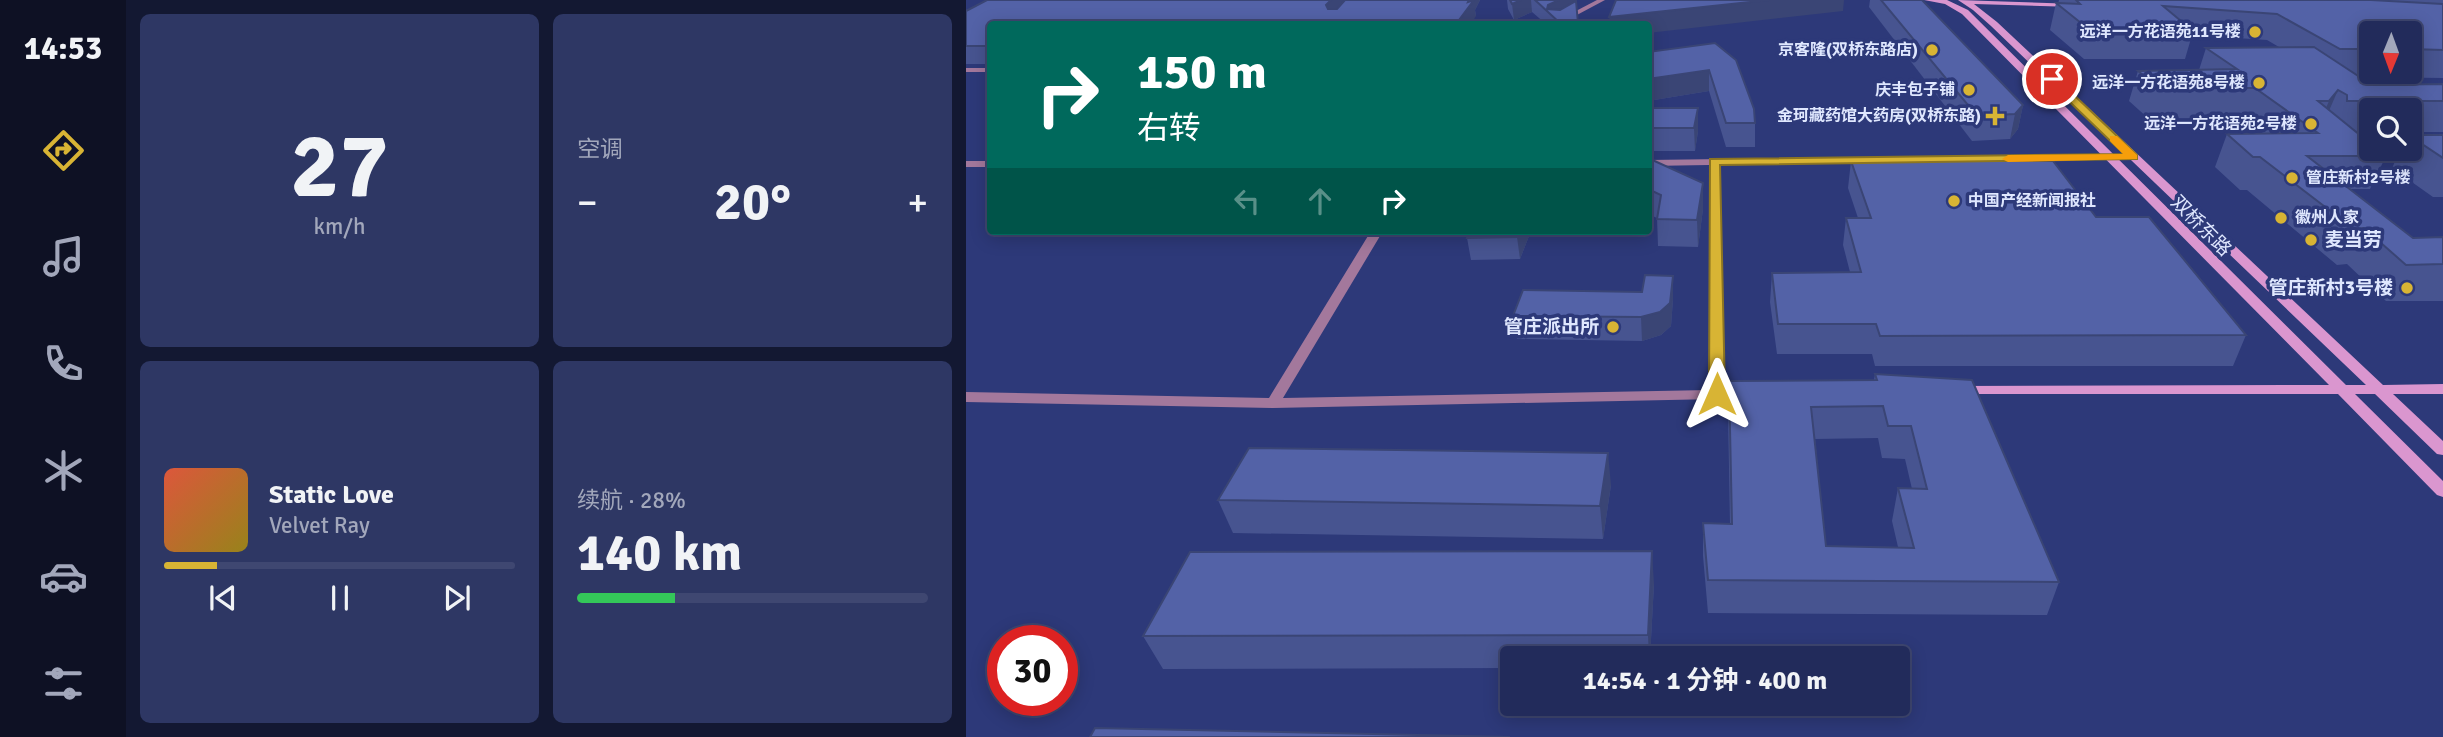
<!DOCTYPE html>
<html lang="zh">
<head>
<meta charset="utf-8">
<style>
  :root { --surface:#222b5b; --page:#2e3764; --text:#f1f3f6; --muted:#a2a7bb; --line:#3f4771; --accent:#d8b434 }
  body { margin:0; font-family:Signika,"Noto Sans SC",sans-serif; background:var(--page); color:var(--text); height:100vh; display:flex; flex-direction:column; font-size:26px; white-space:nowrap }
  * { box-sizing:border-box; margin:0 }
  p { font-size:23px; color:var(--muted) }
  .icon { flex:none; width:38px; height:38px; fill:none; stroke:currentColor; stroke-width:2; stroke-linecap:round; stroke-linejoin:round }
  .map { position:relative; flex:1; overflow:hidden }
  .details { display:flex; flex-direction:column; gap:14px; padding:14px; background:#131832; width:840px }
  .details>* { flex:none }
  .guide { position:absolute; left:21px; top:21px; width:665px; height:214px; border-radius:7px; box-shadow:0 4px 18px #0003,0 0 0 2px var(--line); background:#00695c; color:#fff; overflow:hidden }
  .needle { width:46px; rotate:181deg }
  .fabs { position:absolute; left:1393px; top:21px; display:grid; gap:14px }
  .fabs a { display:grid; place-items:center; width:63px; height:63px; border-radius:7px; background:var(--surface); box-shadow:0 4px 18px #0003,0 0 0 2px var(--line); font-size:35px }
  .speed { position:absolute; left:21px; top:625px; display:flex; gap:14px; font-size:35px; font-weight:700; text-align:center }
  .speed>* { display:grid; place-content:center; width:91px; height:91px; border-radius:50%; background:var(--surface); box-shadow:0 4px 18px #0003,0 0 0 2px var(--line); line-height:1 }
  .speed .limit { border:10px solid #d22; background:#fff; color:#111 }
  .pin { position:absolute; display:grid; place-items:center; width:60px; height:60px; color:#fff; margin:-30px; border:4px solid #fff; border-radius:50%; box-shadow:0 2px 7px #0007 }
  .me { position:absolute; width:77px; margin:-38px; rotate:0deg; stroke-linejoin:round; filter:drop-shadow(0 0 5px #0008) }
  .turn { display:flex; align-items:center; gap:24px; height:147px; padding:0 35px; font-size:32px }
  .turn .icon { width:91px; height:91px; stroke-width:2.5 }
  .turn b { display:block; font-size:49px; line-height:60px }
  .lanes { display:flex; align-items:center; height:66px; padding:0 35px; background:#0003; justify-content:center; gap:35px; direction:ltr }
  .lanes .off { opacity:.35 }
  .big { font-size:52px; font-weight:700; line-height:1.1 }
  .details .tile { flex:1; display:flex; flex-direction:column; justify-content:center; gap:10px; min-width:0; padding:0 24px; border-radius:10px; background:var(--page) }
  .details .dial { align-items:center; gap:0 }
  .dial b { font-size:91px; line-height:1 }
  .song { display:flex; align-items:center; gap:21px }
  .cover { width:84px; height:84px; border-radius:10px; background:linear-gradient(135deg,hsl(10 70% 55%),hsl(50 70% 35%)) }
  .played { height:7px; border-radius:4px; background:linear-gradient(90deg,var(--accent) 15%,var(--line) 15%) }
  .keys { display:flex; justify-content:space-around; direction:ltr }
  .heat { display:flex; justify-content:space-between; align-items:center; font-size:38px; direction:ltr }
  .charge { height:10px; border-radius:5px; background:linear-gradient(90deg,#34c759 28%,var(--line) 0) }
  .details .tiles { flex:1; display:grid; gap:14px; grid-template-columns:repeat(2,1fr) }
  .trip { position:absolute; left:534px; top:646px; width:410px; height:70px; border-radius:7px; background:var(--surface); box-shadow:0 4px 18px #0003,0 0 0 2px var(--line); font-weight:700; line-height:70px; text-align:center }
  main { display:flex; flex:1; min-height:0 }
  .tabs { display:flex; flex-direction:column; width:126px; justify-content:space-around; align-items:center; background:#0e1124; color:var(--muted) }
  .tabs .icon { width:49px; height:49px }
  .tabs .active { color:var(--accent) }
  .tabs b { font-size:32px; color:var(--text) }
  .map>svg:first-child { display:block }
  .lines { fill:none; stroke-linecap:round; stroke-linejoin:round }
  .street { fill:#a3789c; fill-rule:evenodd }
  .secondary { fill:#da96cf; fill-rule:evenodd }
  .wall { fill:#475490; fill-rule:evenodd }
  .shaded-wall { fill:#3a4575 }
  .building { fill:#5362a7; stroke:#3a4575; stroke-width:2; fill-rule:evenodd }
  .route { fill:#d8b434; stroke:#8c7522; stroke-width:2 }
  .slow { fill:#f59e0b }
  .poi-dot { fill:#d8b434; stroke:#2d3979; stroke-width:2.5 }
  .labels { text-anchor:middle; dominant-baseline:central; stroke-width:7; stroke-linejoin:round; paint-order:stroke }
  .far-poi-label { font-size:16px; font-weight:bold; fill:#dfe7fe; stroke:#2d3979; text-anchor:end }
  .street-label { font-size:19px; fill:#dfe7fe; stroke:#2d3979 }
  .poi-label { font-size:19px; font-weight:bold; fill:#dfe7fe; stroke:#2d3979; text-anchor:end }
</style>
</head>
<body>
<main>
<nav class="tabs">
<b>14:53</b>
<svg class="icon active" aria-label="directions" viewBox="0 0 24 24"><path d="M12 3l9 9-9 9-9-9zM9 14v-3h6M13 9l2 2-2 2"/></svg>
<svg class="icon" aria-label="music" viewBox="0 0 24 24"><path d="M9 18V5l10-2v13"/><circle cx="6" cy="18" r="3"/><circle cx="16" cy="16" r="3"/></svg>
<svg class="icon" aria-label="phone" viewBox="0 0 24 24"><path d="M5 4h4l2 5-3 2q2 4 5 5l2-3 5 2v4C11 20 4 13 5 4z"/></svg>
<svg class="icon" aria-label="climate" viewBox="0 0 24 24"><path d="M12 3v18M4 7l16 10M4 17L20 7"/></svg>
<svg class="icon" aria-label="car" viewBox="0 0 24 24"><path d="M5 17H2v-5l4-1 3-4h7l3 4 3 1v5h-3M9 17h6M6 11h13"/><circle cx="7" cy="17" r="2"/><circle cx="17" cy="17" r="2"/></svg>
<svg class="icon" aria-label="filters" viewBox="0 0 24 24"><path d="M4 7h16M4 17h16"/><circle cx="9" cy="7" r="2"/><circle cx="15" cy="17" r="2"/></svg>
</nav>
<section class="details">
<div class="tiles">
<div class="tile dial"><b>27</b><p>km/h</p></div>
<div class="tile"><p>空调</p>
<div class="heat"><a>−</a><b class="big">20°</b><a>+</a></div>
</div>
<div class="tile">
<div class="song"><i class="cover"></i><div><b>Static Love</b><p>Velvet Ray</p></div></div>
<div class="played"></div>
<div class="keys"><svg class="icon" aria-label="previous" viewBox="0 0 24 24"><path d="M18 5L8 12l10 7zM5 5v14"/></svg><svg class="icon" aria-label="pause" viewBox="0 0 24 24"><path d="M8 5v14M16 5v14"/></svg><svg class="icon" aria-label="next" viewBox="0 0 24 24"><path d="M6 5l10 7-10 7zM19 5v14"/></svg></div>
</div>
<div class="tile"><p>续航 · 28%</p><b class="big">140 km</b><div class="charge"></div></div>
</div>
</section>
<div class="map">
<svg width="1477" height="737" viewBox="0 0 1477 737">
  <rect width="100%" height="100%" fill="#2d3979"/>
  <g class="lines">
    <!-- street -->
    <g class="street">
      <path d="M 631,0 L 639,0 L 594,24 L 585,24 Z"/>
      <rect x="0" y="68" width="24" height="4"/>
      <path d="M 1167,154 L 1171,155 L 1171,159 L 753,165 L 758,394 L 751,399 L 307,408 L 0,402 L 0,392 L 303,398 L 405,231 L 417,231 L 317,398 L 744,390 L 743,165 L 682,166 L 682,160 Z"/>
      <rect x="0" y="161" width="24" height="6"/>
    </g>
    <!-- secondary -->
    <g class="secondary">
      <path d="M 958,0 L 981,0 L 1002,10 L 1380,385 L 1400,385 L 1025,26 L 1007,10 L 992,0 L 1111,4 L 1109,7 L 1008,4 L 1031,22 L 1417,385 L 1477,384 L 1477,394 L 1427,394 L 1477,441 L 1477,455 L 1471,454 L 1409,394 L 1389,394 L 1477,481 L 1477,497 L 1471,495 L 1372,394 L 987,394 L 985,391 L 987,388 L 992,386 L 1363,385 L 996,14 L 979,4 Z"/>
      <path d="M 779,388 L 784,390 L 786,393 L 784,396 L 751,399 L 744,394 L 751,389 Z"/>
    </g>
  </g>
  <!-- wall -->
  <g class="wall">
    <path d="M 514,0 L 509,10 L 510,16 L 24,24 L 24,64 L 0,64 L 0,11 Z"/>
    <path d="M 541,0 L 610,0 L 612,24 L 580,24 L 566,12 L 548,20 L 542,9 Z"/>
    <path d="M 904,0 L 956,0 L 1057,105 L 1052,129 L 1044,139 L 1006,141 L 903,7 Z"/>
    <path d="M 1093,0 L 1477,0 L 1477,78 L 1395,77 L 1406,85 L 1477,84 L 1477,132 L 1444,132 L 1444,110 L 1405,110 L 1405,132 L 1391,132 L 1420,156 L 1404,189 L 1383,189 L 1447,238 L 1477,237 L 1477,301 L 1420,301 L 1381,264 L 1371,265 L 1281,190 L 1274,190 L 1249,167 L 1261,134 L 1298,134 L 1278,118 L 1183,119 L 1163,101 L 1172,71 L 1233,70 L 1240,48 L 1313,47 L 1301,40 L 1226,35 L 1219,59 L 1118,59 L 1084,30 L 1090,3 L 1092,4 ZM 1405,33 L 1444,33 L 1444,72 L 1405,72 Z"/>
    <path d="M 749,43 L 789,123 L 789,147 L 760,147 L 743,91 L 682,101 Z"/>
    <path d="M 682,108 L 732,108 L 732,131 L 729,151 L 682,151 Z"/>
    <path d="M 1444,135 L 1477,135 L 1477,197 L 1467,197 L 1426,168 L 1435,149 L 1444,149 Z"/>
    <path d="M 682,158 L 737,209 L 732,247 L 692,246 L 691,218 L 682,214 Z"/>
    <path d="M 885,161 L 1130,217 L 1280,335 L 1267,366 L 909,366 L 906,354 L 811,354 L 804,302 L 806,273 L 884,272 L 877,245 L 880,218 L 892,218 L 882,188 Z"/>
    <path d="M 504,231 L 565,231 L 554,259 L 505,260 L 501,238 Z"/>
    <path d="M 707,299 L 705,326 L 695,335 L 676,341 L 551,339 L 547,316 Z"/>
    <path d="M 909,374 L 1093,582 L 1081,615 L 742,613 L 737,556 L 737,523 L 764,524 L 762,412 L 763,381 L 908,380 ZM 912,438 L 916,458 L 939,459 L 946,489 L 932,488 L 926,521 L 932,547 L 860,546 L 849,439 Z"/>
    <path d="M 645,485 L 637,539 L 267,533 L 252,500 Z"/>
    <path d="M 688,584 L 684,658 L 546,658 L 546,668 L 197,669 L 177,636 Z"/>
  </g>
  <!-- shaded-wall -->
  <g class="shaded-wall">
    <path d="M 365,0 L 387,0 L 364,22 L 360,5 Z"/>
    <path d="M 503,0 L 514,0 L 509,10 L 510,16 L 505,24 L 490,24 Z"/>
    <path d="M 555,0 L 565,0 L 566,12 L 548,20 L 546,4 Z"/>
    <path d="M 593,0 L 610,0 L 611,8 L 582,12 L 582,5 Z"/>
    <path d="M 803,0 L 878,0 L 877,11 L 682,33 L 682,24 L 644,24 L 643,17 Z"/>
    <path d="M 743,70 L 743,91 L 682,101 L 682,79 Z"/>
    <path d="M 1372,90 L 1359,120 L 1350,132 L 1363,101 Z"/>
    <path d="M 1057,105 L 1052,129 L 1044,139 L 1049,114 Z"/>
    <path d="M 732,108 L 732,131 L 729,151 L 728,128 Z"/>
    <path d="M 737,183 L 737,209 L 732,247 L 731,220 Z"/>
    <path d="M 553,231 L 565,231 L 554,259 L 551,237 Z"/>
    <path d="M 707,276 L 707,299 L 705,326 L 695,335 L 676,341 L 675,317 Z"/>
    <path d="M 642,453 L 645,485 L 637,539 L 634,506 Z"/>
    <path d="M 686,551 L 688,584 L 684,658 L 683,658 L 682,635 Z"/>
  </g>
  <!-- building -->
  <g class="building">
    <path d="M 21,0 L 365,0 L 360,5 L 362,9 L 371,9 L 379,0 L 503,0 L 502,2 L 508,0 L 490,24 L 24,24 L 24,46 L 0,46 L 0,11 Z"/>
    <path d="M 544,0 L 555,0 L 546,4 Z"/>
    <path d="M 569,0 L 593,0 L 582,5 L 581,9 L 594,10 L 610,1 L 612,23 L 595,24 Z"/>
    <path d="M 650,0 L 803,0 L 643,17 Z"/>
    <path d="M 915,0 L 956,0 L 1057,105 L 1049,114 L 1011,116 Z"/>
    <path d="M 1110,0 L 1405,0 L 1477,4 L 1477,50 L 1444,49 L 1444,33 L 1405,33 L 1405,49 L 1374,49 L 1311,14 L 1197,6 L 1227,31 L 1125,31 L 1090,3 L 1114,4 Z"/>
    <path d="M 749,43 L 770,60 L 788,109 L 789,123 L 760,123 L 743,70 L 682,79 L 682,52 Z"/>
    <path d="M 1348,47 L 1406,85 L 1477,84 L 1477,101 L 1381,101 L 1381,95 L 1372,90 L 1363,101 L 1352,101 L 1405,144 L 1405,149 L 1411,149 L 1420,156 L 1341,156 L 1447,238 L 1477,237 L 1477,264 L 1440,265 L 1398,228 L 1388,229 L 1294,157 L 1287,157 L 1261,134 L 1352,133 L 1289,88 L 1193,88 L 1172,71 L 1271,69 L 1240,48 Z"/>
    <path d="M 682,108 L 732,108 L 728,128 L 682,128 Z"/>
    <path d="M 1444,135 L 1477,135 L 1477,158 L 1444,136 Z"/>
    <path d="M 682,158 L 737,183 L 731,220 L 691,219 L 695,195 L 682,189 Z"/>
    <path d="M 885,161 L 1087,161 L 1130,217 L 1183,217 L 1280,335 L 914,336 L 910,324 L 812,324 L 806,273 L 895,272 L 880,218 L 905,218 Z"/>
    <path d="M 504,231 L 553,231 L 551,237 L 501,238 Z"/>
    <path d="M 679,275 L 707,276 L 704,303 L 694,312 L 675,317 L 547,316 L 557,290 L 676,292 Z"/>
    <path d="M 909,374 L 1006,380 L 1093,582 L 742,580 L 737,523 L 766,524 L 763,381 L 911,380 ZM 917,406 L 922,426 L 945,426 L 961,489 L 932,488 L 948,548 L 860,546 L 845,407 Z"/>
    <path d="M 283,448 L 642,453 L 634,506 L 252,500 Z"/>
    <path d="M 686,551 L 682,635 L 177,636 L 224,552 Z"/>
    <path d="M 129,728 L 544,737 L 124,737 Z"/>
  </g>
  <!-- route -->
  <path class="route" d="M 1082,77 L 1089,77 L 1171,155 L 1171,159 L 754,165 L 759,394 L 751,399 L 745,397 L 743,394 L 744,159 L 1158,154 L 1082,81 Z"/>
  <!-- slow -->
  <path class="slow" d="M 1144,136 L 1151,136 L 1171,155 L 1171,159 L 1042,162 L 1036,159 L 1042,155 L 1157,154 L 1144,141 Z"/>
  <!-- markers -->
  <g class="poi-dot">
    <circle cx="1289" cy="32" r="7"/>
    <circle cx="966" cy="50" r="7"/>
    <circle cx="1293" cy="83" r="7"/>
    <circle cx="1003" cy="90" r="7"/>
    <path d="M1025.5 105.5h7v7h7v7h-7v7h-7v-7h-7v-7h7z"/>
    <circle cx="1345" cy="124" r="7"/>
    <circle cx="1326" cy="178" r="7"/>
    <circle cx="988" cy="201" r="7"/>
    <circle cx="1315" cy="218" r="7"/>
    <circle cx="1345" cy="240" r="7"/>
    <circle cx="1441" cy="288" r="7"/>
    <circle cx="647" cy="327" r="7"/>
  </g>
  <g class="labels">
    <!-- far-poi labels -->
    <g class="far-poi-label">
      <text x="1275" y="32">远洋一方花语苑11号楼</text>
      <text x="952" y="50">京客隆(双桥东路店)</text>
      <text x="1279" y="83">远洋一方花语苑8号楼</text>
      <text x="989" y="90">庆丰包子铺</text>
      <text x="1015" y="116">金珂藏药馆大药房(双桥东路)</text>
      <text x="1331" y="124">远洋一方花语苑2号楼</text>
      <text x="1340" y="178" text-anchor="start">管庄新村2号楼</text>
      <text x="1002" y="201" text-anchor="start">中国产经新闻报社</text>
      <text x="1329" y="218" text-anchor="start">徽州人家</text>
    </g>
    <!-- street labels -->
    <g class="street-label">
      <text transform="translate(1235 226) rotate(45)">双桥东路</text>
    </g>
    <!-- poi labels -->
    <g class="poi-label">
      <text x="1359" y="240" text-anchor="start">麦当劳</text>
      <text x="1427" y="288">管庄新村3号楼</text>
      <text x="633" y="327">管庄派出所</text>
    </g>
  </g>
</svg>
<div class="fabs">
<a><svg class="needle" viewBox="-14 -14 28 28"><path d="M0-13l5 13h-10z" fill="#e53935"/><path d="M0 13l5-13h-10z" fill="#a2a7bb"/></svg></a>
<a><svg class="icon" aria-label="search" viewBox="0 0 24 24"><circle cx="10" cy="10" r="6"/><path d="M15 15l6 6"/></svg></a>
</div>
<div class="speed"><div class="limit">30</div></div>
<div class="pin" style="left:1086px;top:79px;background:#d93025"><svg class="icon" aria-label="arrive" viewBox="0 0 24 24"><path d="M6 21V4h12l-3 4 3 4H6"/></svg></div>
<svg class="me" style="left:751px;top:394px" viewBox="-20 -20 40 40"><path d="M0-17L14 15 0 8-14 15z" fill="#d8b434" stroke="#fff" stroke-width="4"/></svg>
<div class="trip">14:54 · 1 分钟 · 400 m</div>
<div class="guide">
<div class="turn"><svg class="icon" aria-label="right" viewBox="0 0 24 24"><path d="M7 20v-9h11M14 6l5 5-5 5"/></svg><div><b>150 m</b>右转</div></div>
<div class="lanes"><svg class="icon off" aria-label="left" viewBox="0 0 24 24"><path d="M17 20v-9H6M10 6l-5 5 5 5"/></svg><svg class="icon off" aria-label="ahead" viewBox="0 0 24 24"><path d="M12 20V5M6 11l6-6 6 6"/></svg><svg class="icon" aria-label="right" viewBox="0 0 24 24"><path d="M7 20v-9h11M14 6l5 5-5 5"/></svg></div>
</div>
</div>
</main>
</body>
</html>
